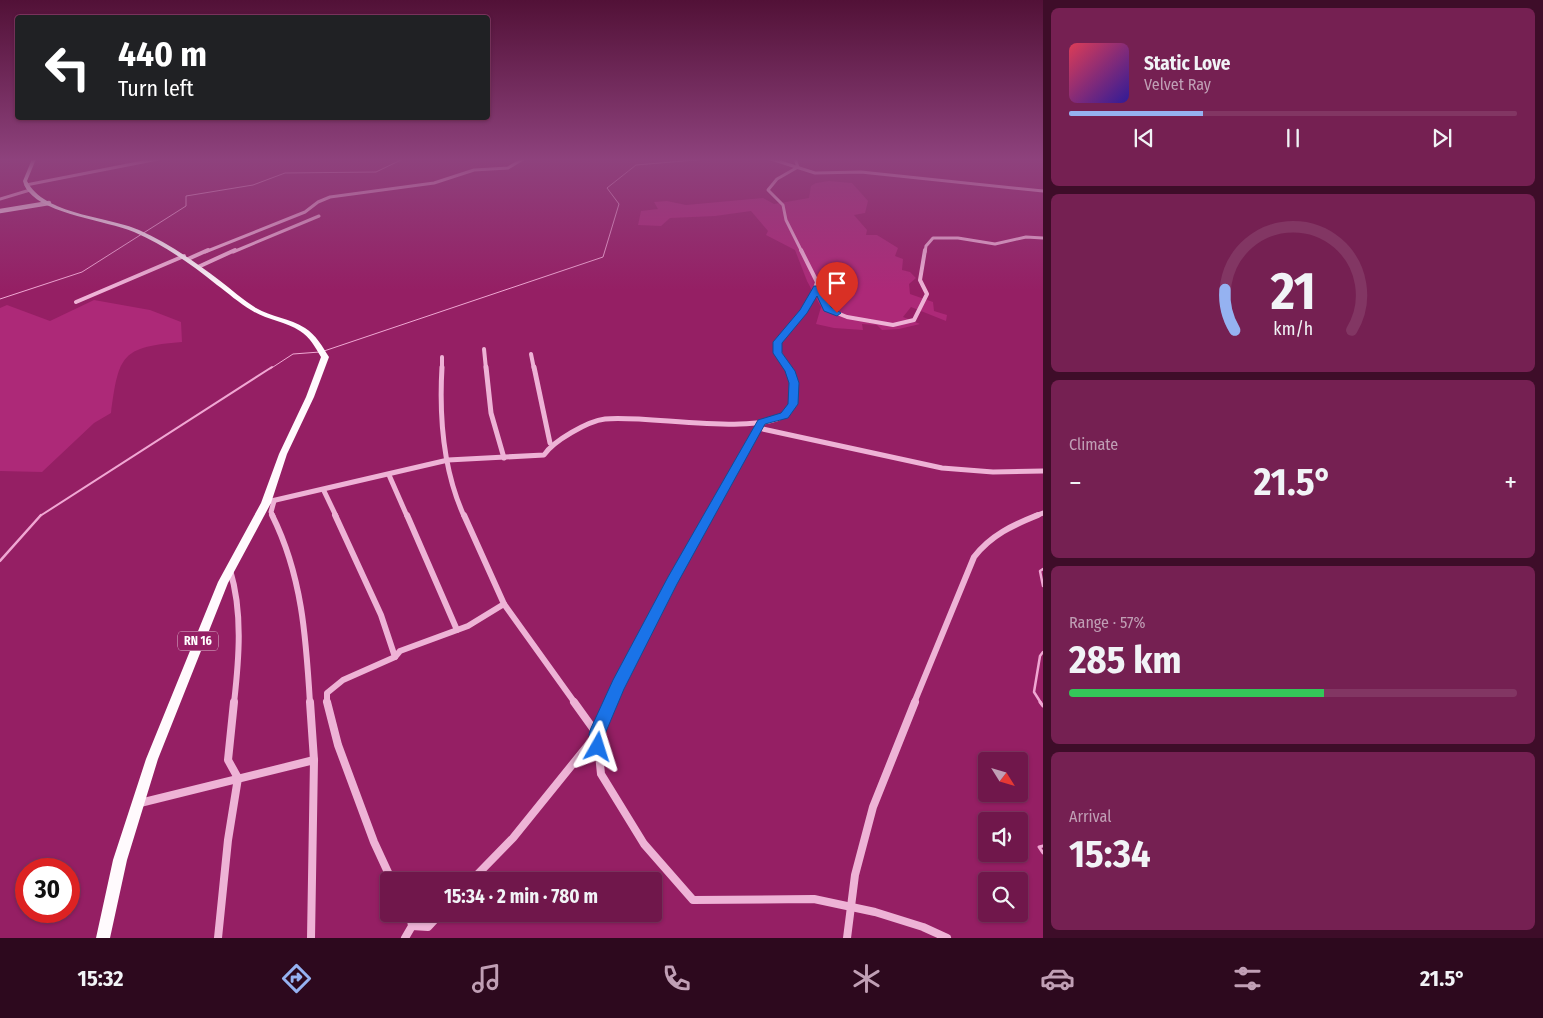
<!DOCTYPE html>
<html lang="en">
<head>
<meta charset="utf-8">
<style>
  :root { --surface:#70174b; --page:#752052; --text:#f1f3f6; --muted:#c09fb5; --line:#823663; --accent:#95b2f1 }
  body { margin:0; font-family:"Fira Sans Condensed",sans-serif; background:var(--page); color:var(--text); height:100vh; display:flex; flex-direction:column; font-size:19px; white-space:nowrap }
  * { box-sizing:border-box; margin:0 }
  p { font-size:16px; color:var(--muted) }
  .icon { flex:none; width:28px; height:28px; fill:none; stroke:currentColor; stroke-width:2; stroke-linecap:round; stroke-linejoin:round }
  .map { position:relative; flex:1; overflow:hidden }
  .details { display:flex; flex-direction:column; gap:8px; padding:8px; background:#3e0d29; width:500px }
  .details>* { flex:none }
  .guide { position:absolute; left:15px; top:15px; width:475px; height:105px; border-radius:5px; box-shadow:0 1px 4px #0004,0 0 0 1px var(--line); background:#202124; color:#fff; overflow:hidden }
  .needle { width:32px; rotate:127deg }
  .tools { position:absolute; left:978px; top:752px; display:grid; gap:10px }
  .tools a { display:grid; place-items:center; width:50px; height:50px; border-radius:5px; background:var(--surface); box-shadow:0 1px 4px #0004,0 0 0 1px var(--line); font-size:25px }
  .speed { position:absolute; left:15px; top:858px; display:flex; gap:10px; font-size:25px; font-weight:700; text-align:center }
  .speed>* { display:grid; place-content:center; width:65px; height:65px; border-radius:50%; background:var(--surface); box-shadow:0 1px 4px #0004,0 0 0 1px var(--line); line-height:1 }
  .speed .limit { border:8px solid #d22; background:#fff; color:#111 }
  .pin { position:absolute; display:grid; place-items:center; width:42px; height:42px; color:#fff; margin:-51px -21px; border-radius:50% 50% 50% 0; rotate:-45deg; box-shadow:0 0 5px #0007 }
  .pin .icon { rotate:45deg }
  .me { position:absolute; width:55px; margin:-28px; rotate:6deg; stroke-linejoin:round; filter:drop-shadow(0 0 4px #0008) }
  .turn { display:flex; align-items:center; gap:18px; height:105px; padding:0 20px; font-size:22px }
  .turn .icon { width:65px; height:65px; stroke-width:2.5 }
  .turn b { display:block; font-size:35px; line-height:42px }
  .big { font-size:38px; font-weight:700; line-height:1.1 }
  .details .card { flex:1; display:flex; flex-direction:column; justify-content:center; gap:8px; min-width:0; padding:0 18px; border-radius:8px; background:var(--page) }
  .details .dial { align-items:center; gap:0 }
  .dial svg { height:130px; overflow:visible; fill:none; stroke:var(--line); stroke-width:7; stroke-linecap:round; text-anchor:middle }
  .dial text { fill:var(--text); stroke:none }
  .song { display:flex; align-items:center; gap:15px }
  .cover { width:60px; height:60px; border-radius:8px; background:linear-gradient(135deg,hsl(350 70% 55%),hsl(250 70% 35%)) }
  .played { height:5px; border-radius:2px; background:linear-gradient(90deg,var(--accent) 30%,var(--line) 30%) }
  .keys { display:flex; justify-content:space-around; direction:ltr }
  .heat { display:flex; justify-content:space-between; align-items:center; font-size:28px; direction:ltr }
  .charge { height:8px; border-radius:4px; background:linear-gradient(90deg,#34c759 57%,var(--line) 0) }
  .trip { position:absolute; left:380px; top:872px; width:282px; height:50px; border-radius:5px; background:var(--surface); box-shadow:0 1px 4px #0004,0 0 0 1px var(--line); font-weight:700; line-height:50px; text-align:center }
  .dock { display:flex; height:80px; justify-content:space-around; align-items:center; background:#2d091e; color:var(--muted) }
  .dock .icon { width:35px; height:35px }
  .dock .selected { color:var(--accent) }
  .dock b { font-size:22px; color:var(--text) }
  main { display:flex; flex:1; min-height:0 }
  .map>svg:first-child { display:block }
  .green { fill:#ad2978 }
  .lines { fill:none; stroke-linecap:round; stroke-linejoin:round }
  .stream-far3 { stroke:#f0a7d3; stroke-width:1 }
  .stream-far2 { stroke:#f0a7d3; stroke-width:2 }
  .stream-far1 { stroke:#f0a7d3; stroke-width:2.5 }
  .stream { stroke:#f0a7d3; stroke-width:3 }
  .street-far4 { stroke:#eeb3d6; stroke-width:3 }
  .street-far3 { stroke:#eeb3d6; stroke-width:4 }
  .street-far2 { stroke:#eeb3d6; stroke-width:5 }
  .street-far1 { stroke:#eeb3d6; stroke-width:6 }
  .street { stroke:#eeb3d6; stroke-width:8 }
  .secondary { stroke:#fae0ef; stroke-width:4.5 }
  .primary { fill:#fffafd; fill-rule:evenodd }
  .route { fill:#1a73e8; stroke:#114b97 }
  .labels { text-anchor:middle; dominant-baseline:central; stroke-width:5; stroke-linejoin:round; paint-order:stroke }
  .shield { fill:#951f64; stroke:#dfbcd0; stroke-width:1 }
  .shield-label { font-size:12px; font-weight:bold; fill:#fff }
</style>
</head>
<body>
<main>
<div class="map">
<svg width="1043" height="938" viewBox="0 0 1043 938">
  <rect width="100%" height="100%" fill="#951f64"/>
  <!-- green -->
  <g class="green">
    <path d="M 829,181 L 852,183 L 868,201 L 865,213 L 854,215 L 867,230 L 866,235 L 877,235 L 898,248 L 895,256 L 903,259 L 902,270 L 910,272 L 916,278 L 909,284 L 910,294 L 933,302 L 934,311 L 947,315 L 946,321 L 911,307 L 903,317 L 920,324 L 899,329 L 882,330 L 877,325 L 862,324 L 863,330 L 834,328 L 816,324 L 821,307 L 807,281 L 795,250 L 766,235 L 768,231 L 751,211 L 715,216 L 670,218 L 661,226 L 638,225 L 641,211 L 658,209 L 654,202 L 667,201 L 686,205 L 763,198 L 774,204 L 809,198 L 811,186 L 816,183 Z"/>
    <path d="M 94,300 L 150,310 L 181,322 L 182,342 C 121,347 119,355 111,413 L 94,423 L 42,472 L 0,471 L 0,308 L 7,305 L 50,321 Z"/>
  </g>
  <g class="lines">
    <!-- stream-far3 -->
    <g class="stream-far3">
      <path d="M 0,299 L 82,272 L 186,206 L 186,196 L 253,185 L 285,173 L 376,172 L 403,159"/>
      <path d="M 324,351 L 603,257 L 619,204 L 607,188 L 636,165 L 707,159"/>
      <path d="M 270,369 L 293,354 L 320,352"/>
    </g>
    <!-- stream-far2 -->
    <path class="stream-far2" d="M 40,516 L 272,367"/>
    <!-- stream-far1 -->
    <g class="stream-far1">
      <path d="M 0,561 L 41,515"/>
      <path d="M 1043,569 L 1040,571 L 1043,586"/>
      <path d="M 1041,703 L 1034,692 L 1040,656 L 1043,652"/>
    </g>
    <!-- stream -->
    <g class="stream">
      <path d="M 1040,702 L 1043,706"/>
      <path d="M 1043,846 L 1039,847 L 1043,853"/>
    </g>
    <!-- street-far4 -->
    <g class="street-far4">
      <path d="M 771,159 L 815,173 L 861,172 L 1043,191"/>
      <path d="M 795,159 L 798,167 L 777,179 L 768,190 L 783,205 L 786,220 L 802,252"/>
      <path d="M 26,185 L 158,159"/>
      <path d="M 0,199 L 30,190"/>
      <path d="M 205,252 L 305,212 L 318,202 L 330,197 L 434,183 L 474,170 L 508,168 L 523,159"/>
      <path d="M 233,252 L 319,216"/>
      <path d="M 925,252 L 926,246 L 933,238 L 958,238 L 995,244 L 1026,237 L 1043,238"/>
    </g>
    <!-- street-far3 -->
    <g class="street-far3">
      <path d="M 188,259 L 208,250"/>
      <path d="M 198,267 L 235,250"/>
      <path d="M 817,288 L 827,309 L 847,317 L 893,325 L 914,320 L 927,294 L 920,280 L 925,250"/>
      <path d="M 76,302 L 184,256"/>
      <path d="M 484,349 L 486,369"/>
      <path d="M 531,354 L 534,369"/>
      <path d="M 442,369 L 442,357"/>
      <path d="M 787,369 L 778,348 L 779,341 L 812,299 L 817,282 L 801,250"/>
    </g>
    <!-- street-far2 -->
    <g class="street-far2">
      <path d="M 442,367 C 439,418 443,470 464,516"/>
      <path d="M 486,367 L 491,413 L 504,458"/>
      <path d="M 534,367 L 550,443"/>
      <path d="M 758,428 L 942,468 L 993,472 L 1043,471"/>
      <path d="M 389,475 L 407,516"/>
      <path d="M 324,491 L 336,516"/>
      <path d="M 267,502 L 448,460 L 544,455 C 553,441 588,421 605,419 C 643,414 763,437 787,413 C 800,400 794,382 787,367"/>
      <path d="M 273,516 L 271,512 L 274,501"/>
      <path d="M 709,516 L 761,422"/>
      <path d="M 1035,516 L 1043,513"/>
    </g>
    <!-- street-far1 -->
    <g class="street-far1">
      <path d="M 272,515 C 302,575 306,637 310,703"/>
      <path d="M 335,515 L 381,615 L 395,657"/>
      <path d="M 407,515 L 457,630"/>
      <path d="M 230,570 C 243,612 239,659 234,703"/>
      <path d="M 504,604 L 575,703"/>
      <path d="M 327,703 L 327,693 L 343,680 L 395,657 L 400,651 L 468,626 L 504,604 L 464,515"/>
      <path d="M 610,703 L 654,615 L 709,515"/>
      <path d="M 914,703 L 974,557 C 991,535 1013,525 1038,515"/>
    </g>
    <!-- street -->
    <g class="street">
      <path d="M 310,702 L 314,760 L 311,938"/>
      <path d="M 327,702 L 338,745 L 374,842 L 392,881"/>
      <path d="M 611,702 L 597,734 L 601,774 L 644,844 L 693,900 L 814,899 L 875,912 L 923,927 L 947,938"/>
      <path d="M 140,803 L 314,760"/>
      <path d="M 471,881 L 513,838 L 597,734 L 574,702"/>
      <path d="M 412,926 L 428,927 L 440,914"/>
      <path d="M 218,938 L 228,840 L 238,778 L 228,760 L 234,702"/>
      <path d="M 405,938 L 412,926 L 410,914"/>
      <path d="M 847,938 L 855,875 L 873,807 L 915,702"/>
    </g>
    <!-- secondary -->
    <path class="secondary" d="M 0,211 L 49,203"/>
    <!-- primary -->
    <path class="primary" d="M 32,159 L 36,159 L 27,181 C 44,215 107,216 139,230 C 168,243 194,261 219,280 C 231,289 243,300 256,308 C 271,317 290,318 305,328 C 316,335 322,346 329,357 L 314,397 L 287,454 L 271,503 L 228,583 L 158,759 L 127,860 L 110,938 L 96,938 L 113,860 L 146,759 L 218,582 L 261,503 L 279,454 L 306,397 L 321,357 C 315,347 310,337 300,331 C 285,321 266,320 251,310 C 239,303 228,293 217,285 C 191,264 164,245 134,232 C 105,220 47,215 28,191 C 25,188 24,184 23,181 Z"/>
  </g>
  <!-- sky -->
  <linearGradient id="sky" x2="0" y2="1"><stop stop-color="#521137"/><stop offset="0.55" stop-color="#8e427d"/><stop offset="1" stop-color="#8e427d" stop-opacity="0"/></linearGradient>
  <rect width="1043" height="290" fill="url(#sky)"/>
  <!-- route -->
  <path class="route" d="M 814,286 L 820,286 L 831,307 L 841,313 L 837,316 L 824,311 L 817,296 L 807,313 L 782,343 L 782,353 L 795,371 L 799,383 L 798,404 L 788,418 L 765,424 L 677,584 L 624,689 L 605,734 L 606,747 L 604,753 L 598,755 L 592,753 L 589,734 L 591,728 L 613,680 L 668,577 L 758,420 L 781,413 L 788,404 L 789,383 L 785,371 L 773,353 L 773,342 L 800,310 Z"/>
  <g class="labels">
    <!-- shield labels -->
    <rect class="shield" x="178" y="631.5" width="40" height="19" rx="4"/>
    <g class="shield-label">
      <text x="198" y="641">RN 16</text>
    </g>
  </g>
</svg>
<div class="tools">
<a><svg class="needle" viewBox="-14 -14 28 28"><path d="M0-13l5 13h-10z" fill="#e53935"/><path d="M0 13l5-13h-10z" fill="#c09fb5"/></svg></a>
<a><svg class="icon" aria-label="sound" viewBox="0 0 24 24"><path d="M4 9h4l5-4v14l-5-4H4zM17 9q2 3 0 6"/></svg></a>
<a><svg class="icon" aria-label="search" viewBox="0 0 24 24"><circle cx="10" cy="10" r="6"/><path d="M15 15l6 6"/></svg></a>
</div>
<div class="speed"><div class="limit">30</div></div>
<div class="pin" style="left:837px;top:313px;background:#d93025"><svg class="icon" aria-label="arrive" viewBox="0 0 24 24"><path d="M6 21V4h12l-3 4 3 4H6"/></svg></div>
<svg class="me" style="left:598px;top:747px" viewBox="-20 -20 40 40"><path d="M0-17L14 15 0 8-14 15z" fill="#1a73e8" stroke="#fff" stroke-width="4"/></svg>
<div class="trip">15:34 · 2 min · 780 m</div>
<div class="guide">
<div class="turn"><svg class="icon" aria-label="left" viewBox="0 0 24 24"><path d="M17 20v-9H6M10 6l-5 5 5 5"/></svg><div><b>440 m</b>Turn left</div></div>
</div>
</div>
<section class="details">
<div class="card">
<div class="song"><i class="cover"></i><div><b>Static Love</b><p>Velvet Ray</p></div></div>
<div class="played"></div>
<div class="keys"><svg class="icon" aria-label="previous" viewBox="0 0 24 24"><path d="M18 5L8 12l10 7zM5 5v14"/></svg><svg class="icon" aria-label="pause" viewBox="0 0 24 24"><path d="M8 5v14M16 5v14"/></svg><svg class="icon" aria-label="next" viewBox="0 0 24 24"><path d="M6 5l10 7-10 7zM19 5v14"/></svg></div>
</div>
<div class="card dial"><svg viewBox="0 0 100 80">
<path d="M14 69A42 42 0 1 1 86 69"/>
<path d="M14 69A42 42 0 0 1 8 44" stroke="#95b2f1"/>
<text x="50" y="56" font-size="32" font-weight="700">21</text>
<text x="50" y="72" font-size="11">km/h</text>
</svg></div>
<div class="card"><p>Climate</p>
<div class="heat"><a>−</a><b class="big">21.5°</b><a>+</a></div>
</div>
<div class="card"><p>Range · 57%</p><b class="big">285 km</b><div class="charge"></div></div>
<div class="card"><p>Arrival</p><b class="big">15:34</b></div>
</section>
</main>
<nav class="dock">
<b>15:32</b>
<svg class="icon selected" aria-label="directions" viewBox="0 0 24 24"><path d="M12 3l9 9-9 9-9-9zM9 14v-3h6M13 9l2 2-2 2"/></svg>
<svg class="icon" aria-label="music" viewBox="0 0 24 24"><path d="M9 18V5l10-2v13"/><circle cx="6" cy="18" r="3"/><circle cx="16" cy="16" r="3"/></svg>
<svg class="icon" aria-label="phone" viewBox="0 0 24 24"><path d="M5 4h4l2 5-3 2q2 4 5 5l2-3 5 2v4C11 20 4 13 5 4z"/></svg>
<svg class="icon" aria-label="climate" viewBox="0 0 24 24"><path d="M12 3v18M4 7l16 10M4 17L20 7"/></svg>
<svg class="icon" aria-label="car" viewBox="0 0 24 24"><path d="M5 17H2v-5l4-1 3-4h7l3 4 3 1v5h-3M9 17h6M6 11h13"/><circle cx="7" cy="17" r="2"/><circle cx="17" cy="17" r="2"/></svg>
<svg class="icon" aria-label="filters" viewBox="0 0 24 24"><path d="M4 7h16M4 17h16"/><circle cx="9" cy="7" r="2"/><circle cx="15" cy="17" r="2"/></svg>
<b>21.5°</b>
</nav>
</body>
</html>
